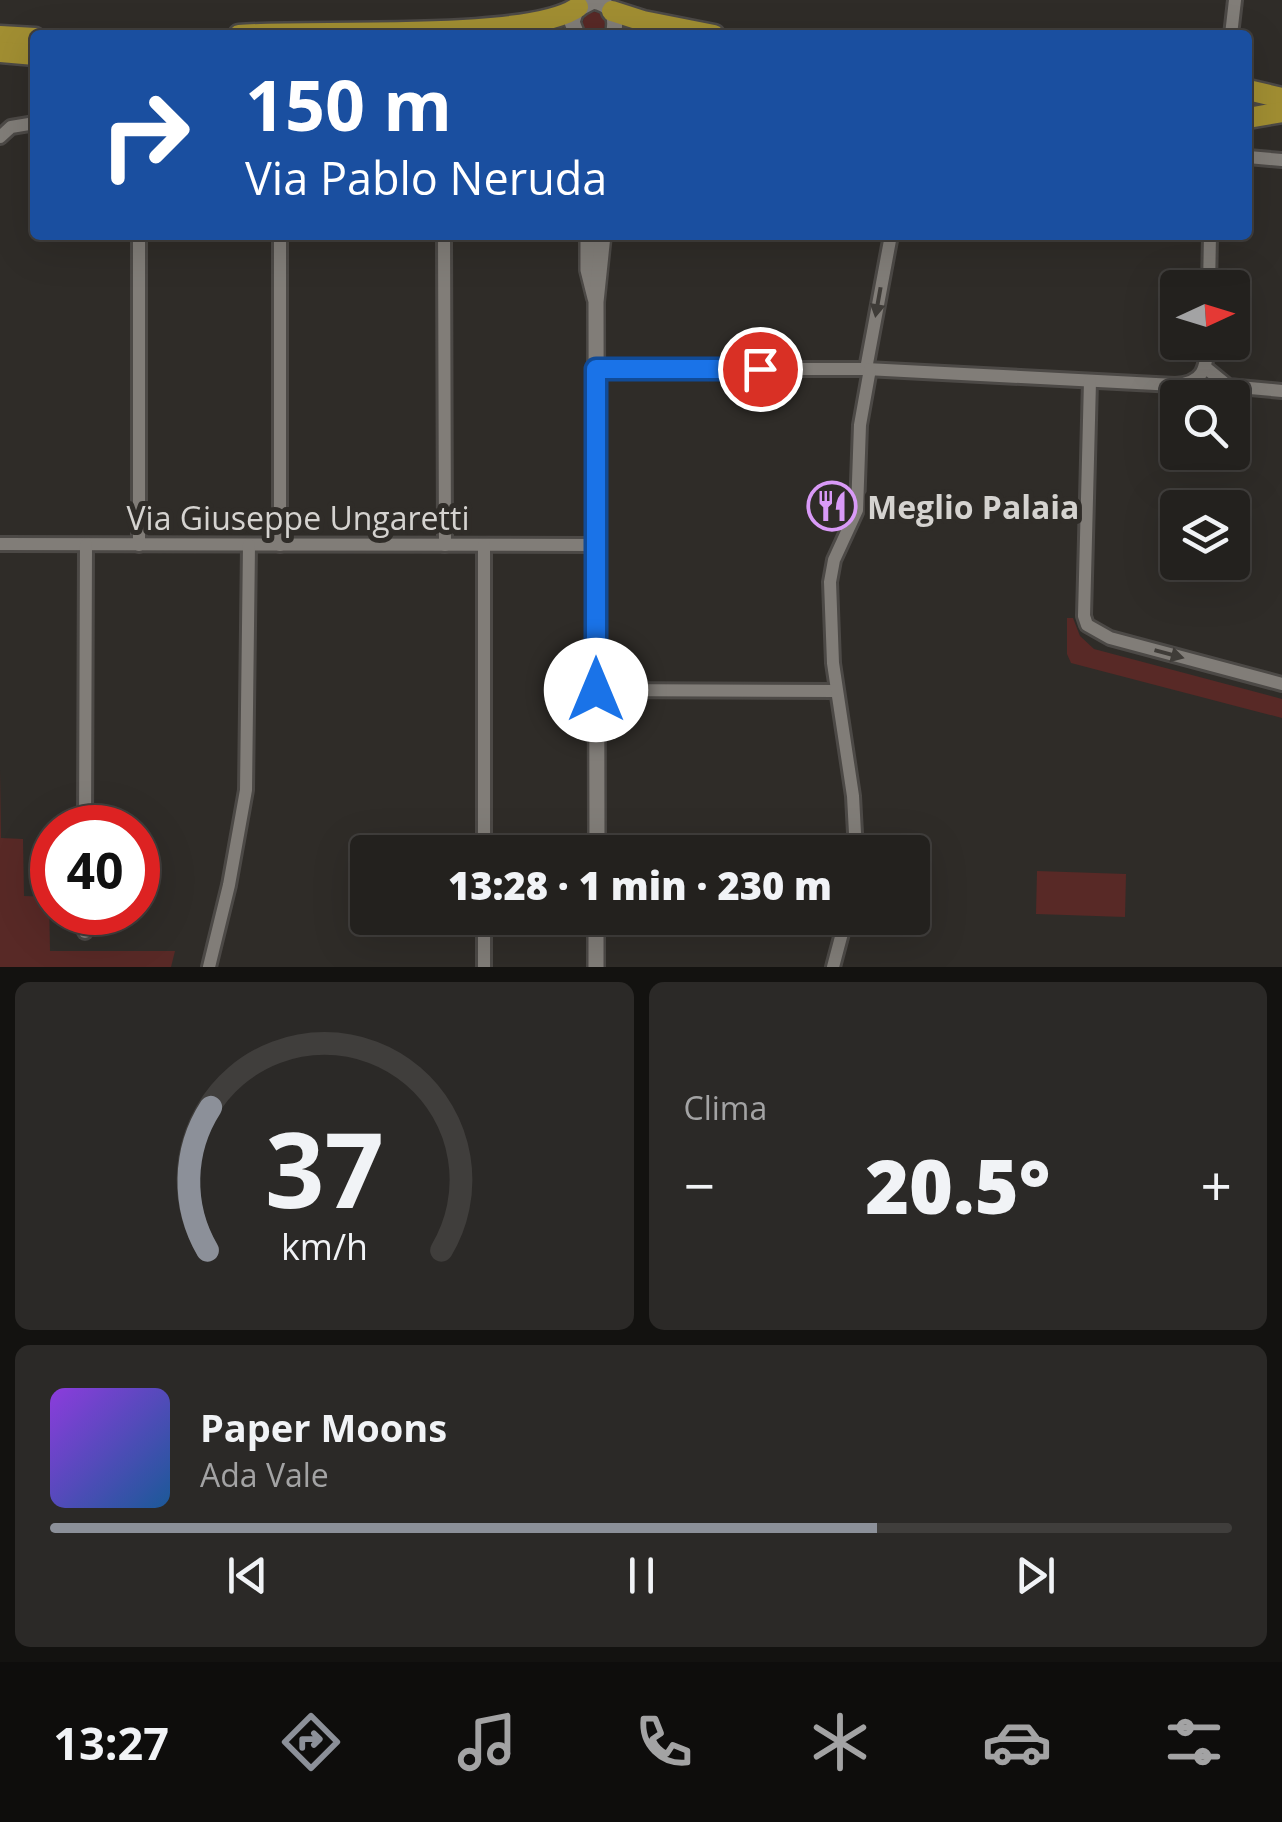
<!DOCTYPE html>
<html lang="it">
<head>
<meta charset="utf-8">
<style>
  :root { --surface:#23211e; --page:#2b2927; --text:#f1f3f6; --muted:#a3a3a4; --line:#403e3c; --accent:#8c9099 }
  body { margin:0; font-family:"Open Sans",sans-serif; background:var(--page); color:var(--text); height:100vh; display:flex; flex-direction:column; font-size:38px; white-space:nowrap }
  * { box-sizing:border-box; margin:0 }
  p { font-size:32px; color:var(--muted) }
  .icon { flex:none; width:55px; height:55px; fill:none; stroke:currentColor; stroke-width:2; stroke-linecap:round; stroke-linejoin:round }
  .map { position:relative; height:967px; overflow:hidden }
  .drawer { display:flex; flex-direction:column; gap:15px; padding:15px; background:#131210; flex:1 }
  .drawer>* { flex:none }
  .guide { position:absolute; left:30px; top:30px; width:1222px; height:210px; border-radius:10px; box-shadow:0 10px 40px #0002,0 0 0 2px var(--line); background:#1a4fa0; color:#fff; overflow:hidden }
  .needle { width:65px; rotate:86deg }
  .fabs { position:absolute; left:1160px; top:270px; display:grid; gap:20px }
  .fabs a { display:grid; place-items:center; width:90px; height:90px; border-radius:10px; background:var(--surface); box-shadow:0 10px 40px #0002,0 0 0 2px var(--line); font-size:50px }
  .speed { position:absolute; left:30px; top:805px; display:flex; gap:20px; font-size:50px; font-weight:700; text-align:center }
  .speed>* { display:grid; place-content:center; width:130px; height:130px; border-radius:50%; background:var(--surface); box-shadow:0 10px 40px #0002,0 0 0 2px var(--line); line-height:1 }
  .speed .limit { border:15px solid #d22; background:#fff; color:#111 }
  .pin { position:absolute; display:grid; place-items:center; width:85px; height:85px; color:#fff; margin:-42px; border:5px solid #fff; border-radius:50%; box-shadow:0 2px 10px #0007 }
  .me { position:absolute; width:110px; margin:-55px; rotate:0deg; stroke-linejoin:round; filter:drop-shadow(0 0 8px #0008) }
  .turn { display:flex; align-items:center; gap:35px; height:210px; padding:0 50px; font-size:45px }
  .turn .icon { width:130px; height:130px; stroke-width:2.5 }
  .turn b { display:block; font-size:70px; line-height:85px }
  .big { font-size:75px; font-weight:800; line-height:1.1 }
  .drawer .widget { flex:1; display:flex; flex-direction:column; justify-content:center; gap:15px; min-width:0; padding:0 35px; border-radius:15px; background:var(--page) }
  .drawer .dial { align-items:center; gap:0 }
  .dial svg { height:260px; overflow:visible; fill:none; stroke:var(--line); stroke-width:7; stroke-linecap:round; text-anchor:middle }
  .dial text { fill:var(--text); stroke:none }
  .song { display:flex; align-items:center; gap:30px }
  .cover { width:120px; height:120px; border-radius:15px; background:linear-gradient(135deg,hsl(270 70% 55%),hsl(210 70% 35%)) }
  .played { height:10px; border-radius:5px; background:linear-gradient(90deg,var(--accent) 70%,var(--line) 70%) }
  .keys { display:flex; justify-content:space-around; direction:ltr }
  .heat { display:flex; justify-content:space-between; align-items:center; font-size:55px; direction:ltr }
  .drawer .tiles { flex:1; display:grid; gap:15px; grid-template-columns:1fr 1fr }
  .widget:last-child { grid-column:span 2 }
  .trip { position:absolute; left:350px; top:835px; width:580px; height:100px; border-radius:10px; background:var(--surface); box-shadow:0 10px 40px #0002,0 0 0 2px var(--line); font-weight:800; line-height:100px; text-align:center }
  .dock { display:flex; height:160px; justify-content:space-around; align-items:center; background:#0e0d0c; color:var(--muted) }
  .dock .icon { width:70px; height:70px }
  .dock .selected { color:var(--accent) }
  .dock b { font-size:45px; color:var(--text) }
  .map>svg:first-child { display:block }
  .green { fill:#582926 }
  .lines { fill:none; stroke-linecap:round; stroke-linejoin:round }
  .minor-casing { stroke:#4c4946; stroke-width:18 }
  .tertiary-casing { stroke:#4c4946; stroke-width:20 }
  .primary-casing { stroke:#4c4946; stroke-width:25 }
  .minor { stroke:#817d78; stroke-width:12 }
  .tertiary { stroke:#817d78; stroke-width:15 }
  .primary { stroke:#a18e32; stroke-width:20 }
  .oneway { fill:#3f3c38 }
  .route-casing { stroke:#114b97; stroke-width:25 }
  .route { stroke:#1a73e8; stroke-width:18 }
  .labels { text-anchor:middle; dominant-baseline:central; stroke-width:10; stroke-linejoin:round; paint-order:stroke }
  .poi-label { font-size:32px; font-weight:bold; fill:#d5d3d0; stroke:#2f2c28; text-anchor:start }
  .street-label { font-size:32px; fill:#d5d3d0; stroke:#2f2c28 }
</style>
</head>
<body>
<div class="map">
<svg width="1282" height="967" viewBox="0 0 1282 967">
  <rect width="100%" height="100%" fill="#2f2c28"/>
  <!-- green -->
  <g class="green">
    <circle cx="594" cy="23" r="11"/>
    <path d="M 1067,618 L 1073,618 L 1080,636 L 1094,649 L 1282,699 L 1282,718 L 1071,663 L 1067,654 Z"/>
    <path d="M 0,770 L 1,838 L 23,839 L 24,896 L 49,897 L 50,951 L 175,951 L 171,967 L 0,967 Z"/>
    <path d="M 1037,871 L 1126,874 L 1125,917 L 1036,914 Z"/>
  </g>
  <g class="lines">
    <!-- minor casing -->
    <g class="minor-casing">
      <g id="minor">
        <path d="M 1231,35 L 1235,0"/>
        <path d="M 0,137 L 11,127 L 35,123"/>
        <path d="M 1248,157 L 1282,160"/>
        <path d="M 139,235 L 139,545"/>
        <path d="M 280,235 L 280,545"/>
        <path d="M 444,235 L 445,545"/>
        <path d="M 1209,288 L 1210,235"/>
        <path d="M 1206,368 L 1228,386 L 1282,391"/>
        <path d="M 596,369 L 866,369 L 1175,385 C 1204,383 1206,369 1208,342"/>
        <path d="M 866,369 L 891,235"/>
        <path d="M 1090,381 L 1084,616 L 1087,625 L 1110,638 L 1282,684"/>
        <path d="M 0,544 L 595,545"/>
        <path d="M 596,690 L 836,691"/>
        <path d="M 85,828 L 86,545"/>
        <path d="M 484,852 L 484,545"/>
        <path d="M 856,852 L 853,796 L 833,663 L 830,582 L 834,560 L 857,510 L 860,425 L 870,369"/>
        <path d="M 85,932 L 85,912"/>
        <path d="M 209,967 L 229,885 L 246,790 L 249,545"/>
        <path d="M 484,967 L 484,918"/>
        <path d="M 833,967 L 846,918"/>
      </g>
    </g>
    <!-- tertiary casing -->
    <g class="tertiary-casing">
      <g id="tertiary">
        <path d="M 577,35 L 572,22 L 576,10 L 593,1 C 612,4 618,17 613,35"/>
        <path d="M 588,235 L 588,270 L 595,298"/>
        <path d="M 597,852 L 596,302 L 603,235"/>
        <path d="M 596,967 L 596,918"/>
      </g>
    </g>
    <!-- primary casing -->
    <g class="primary-casing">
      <g id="primary">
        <path d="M 612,11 L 643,21 L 714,35"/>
        <path d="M 239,35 C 309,29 531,42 578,7"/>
        <path d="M 0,36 L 35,38"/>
        <path d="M 0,52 L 35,55"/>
        <path d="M 1248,90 L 1282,98"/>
        <path d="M 1248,118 L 1282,112"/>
      </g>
    </g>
    <!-- minor -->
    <use href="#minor" class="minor"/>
    <!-- tertiary -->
    <use href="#tertiary" class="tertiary"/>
    <!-- primary -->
    <use href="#primary" class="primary"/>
  </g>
  <!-- one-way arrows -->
  <defs><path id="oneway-solid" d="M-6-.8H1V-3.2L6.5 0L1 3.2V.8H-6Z" transform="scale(2.5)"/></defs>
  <g class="oneway">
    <use href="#oneway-solid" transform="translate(878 302) rotate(100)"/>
    <use href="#oneway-solid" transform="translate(1169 654) rotate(15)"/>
  </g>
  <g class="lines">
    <!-- route casing -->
    <g class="route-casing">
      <path id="route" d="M 596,690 L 596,369 L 760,369"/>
    </g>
    <!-- route -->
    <use href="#route" class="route"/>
  </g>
  <!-- icons -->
  <defs>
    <g id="restaurant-ring" transform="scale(2.5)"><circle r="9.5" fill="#2f2c28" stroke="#d99af7" stroke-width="1.5"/><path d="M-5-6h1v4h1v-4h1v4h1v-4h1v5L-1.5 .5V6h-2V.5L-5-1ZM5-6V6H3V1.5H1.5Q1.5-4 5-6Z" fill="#d99af7"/></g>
  </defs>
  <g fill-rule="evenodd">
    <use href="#restaurant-ring" x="832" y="506"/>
  </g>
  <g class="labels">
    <!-- poi labels -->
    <g class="poi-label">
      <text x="867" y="506">Meglio Palaia</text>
    </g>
    <!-- street labels -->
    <g class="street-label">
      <text x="298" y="517">Via Giuseppe Ungaretti</text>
    </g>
  </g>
</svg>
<div class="fabs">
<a><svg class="needle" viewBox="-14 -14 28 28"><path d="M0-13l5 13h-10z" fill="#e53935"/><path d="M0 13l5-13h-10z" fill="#a3a3a4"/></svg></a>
<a><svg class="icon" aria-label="search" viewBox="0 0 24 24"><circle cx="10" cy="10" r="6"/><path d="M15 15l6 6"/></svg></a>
<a><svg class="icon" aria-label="layers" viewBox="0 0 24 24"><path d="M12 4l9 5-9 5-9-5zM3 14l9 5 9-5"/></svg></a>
</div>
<div class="speed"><div class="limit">40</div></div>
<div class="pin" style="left:760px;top:369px;background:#d93025"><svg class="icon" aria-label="arrive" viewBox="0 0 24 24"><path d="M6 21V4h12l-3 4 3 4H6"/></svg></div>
<svg class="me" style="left:596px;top:690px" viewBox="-20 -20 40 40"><circle r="19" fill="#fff"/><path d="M0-13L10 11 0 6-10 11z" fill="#1a73e8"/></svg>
<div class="trip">13:28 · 1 min · 230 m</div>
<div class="guide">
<div class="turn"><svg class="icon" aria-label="right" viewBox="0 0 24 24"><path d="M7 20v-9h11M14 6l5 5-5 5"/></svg><div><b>150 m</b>Via Pablo Neruda</div></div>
</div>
</div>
<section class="drawer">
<div class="tiles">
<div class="widget dial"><svg viewBox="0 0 100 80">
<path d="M14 69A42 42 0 1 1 86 69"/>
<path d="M14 69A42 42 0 0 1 15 25" stroke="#8c9099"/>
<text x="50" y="56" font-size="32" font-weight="700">37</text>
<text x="50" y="72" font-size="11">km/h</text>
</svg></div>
<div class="widget"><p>Clima</p>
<div class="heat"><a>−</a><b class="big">20.5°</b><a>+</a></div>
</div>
<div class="widget">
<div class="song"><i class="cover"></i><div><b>Paper Moons</b><p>Ada Vale</p></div></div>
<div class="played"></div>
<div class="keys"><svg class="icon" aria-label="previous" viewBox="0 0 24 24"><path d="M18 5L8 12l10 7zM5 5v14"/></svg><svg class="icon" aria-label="pause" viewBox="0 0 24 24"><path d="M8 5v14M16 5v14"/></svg><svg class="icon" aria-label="next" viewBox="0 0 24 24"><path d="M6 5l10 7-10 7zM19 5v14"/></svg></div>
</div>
</div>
</section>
<nav class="dock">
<b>13:27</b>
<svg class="icon selected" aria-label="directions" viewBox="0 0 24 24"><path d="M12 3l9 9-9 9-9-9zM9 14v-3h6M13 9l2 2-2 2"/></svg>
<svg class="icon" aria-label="music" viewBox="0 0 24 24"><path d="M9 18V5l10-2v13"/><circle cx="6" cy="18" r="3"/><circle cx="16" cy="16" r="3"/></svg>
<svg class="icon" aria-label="phone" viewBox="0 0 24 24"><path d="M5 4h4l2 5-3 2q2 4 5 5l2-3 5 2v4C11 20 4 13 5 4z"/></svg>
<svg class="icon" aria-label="climate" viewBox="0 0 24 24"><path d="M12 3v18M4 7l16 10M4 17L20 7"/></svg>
<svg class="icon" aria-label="car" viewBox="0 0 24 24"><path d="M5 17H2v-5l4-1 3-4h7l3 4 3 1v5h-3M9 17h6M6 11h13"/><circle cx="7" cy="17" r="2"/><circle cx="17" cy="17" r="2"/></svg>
<svg class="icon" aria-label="filters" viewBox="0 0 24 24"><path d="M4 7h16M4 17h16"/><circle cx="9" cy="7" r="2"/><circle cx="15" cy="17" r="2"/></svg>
</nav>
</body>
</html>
